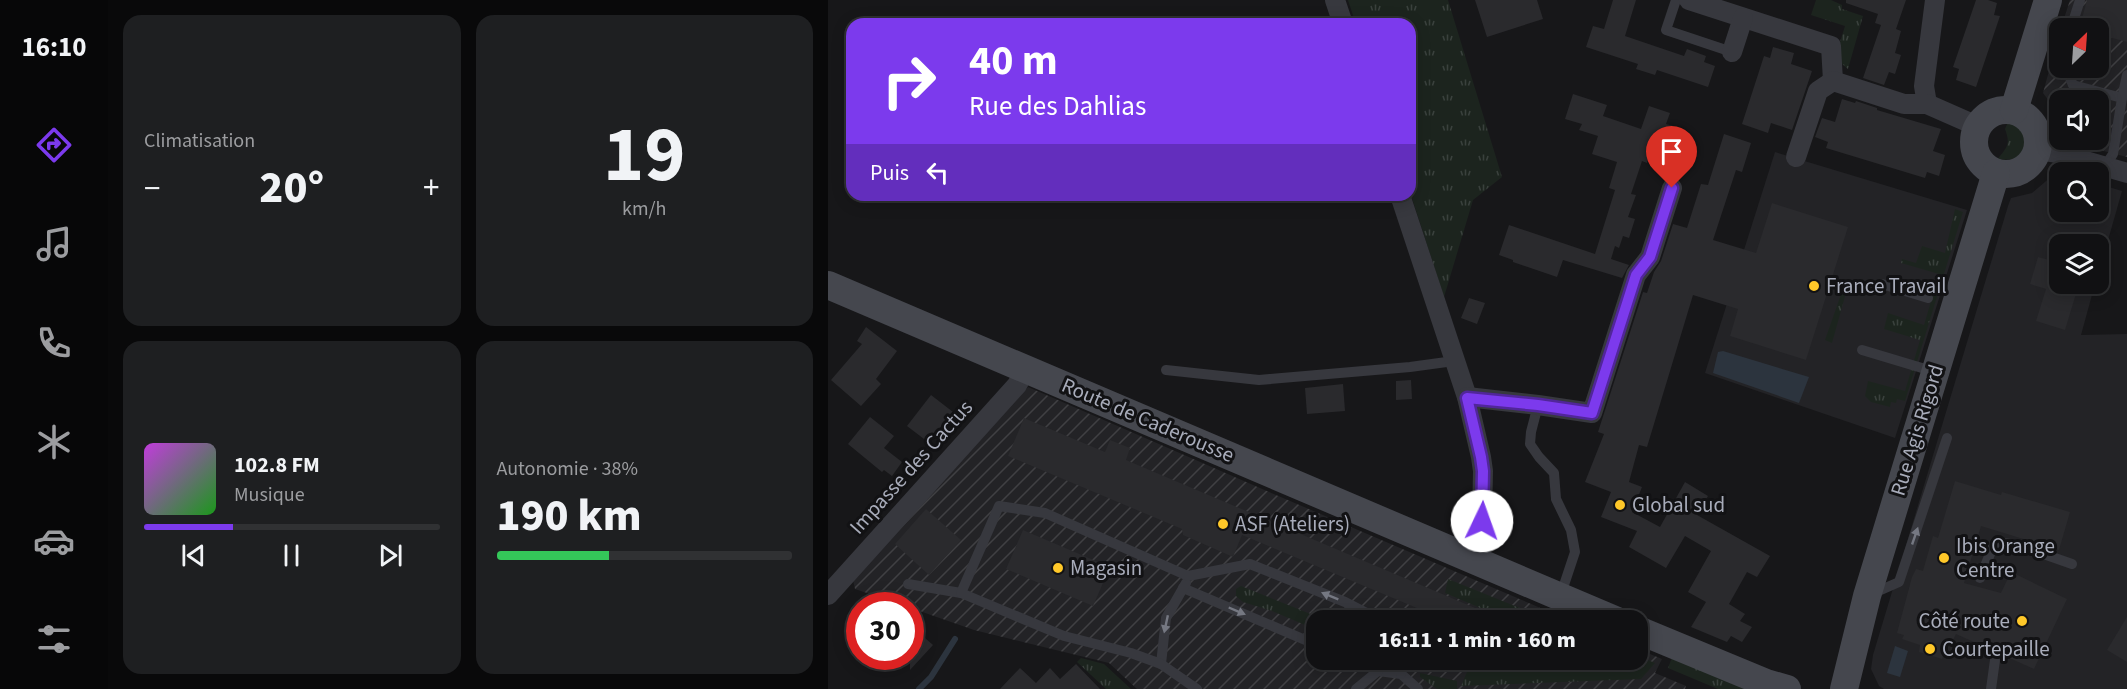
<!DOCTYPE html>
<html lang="fr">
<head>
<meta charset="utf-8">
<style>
  :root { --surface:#111113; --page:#1e1f21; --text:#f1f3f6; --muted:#9c9da0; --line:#303133; --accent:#7c3aed }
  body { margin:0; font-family:"Source Sans 3",sans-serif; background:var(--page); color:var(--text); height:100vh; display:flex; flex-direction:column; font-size:22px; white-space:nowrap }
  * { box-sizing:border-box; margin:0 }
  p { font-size:20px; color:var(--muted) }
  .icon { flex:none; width:33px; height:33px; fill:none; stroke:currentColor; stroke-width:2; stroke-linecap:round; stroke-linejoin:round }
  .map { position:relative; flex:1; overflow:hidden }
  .panel { display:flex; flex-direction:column; gap:15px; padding:15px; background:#09090a; width:720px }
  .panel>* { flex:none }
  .guide { position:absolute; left:18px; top:18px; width:570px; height:183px; border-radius:18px; box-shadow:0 3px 15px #0003,0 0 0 2px var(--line); background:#7c3aed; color:#fff; overflow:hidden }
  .needle { width:39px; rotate:25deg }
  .tools { position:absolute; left:1221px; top:18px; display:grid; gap:12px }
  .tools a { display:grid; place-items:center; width:60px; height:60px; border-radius:12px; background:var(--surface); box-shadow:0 3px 15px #0003,0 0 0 2px var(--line); font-size:30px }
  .speed { position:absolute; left:18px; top:592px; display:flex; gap:12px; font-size:30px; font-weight:700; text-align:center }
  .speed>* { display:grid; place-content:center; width:78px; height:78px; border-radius:50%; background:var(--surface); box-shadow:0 3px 15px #0003,0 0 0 2px var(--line); line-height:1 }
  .speed .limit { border:9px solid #d22; background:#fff; color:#111 }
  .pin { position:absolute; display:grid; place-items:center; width:51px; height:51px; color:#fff; margin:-62px -26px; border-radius:50% 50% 50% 0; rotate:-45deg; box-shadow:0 0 6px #0007 }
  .pin .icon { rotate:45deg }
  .me { position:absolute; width:66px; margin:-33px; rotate:3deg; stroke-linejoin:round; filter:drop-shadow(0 0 4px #0008) }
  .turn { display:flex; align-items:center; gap:21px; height:126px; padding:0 24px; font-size:27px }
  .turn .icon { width:78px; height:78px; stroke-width:2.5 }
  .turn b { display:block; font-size:42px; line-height:51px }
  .then { display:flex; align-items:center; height:57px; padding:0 24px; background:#0003; gap:12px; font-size:22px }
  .big { font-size:45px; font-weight:800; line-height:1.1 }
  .panel .widget { flex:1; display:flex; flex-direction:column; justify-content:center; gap:9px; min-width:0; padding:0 21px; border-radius:18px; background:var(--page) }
  .panel .dial { align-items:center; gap:0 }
  .dial b { font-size:78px; line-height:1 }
  .song { display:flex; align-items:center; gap:18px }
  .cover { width:72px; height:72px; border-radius:9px; background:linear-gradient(135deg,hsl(290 70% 55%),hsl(120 70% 35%)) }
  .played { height:6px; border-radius:3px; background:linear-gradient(90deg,var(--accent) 30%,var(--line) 30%) }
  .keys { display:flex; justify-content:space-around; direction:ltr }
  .heat { display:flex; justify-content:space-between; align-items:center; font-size:33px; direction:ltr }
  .charge { height:9px; border-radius:4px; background:linear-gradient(90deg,#34c759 38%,var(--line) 0) }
  .panel .tiles { flex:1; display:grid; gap:15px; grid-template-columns:repeat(2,1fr) }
  .trip { position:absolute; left:478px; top:610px; width:342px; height:60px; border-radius:18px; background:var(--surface); box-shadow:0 3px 15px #0003,0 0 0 2px var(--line); font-weight:800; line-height:60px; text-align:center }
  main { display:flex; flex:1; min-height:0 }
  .tabs { display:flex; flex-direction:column; width:108px; justify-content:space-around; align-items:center; background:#070708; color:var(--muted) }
  .tabs .icon { width:42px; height:42px }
  .tabs .on { color:var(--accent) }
  .tabs b { font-size:27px; color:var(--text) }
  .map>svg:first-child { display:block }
  .built { fill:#232326 }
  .industrial { fill:url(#industrial-furrows) }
  .grass { fill:url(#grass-tufts) }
  .water { fill:#2c343e }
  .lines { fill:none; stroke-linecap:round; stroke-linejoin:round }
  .stream { stroke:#2c343e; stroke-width:6 }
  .building { fill:#2a2a2d }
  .lane { stroke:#37383e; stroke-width:10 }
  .street { stroke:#37383e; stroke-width:20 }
  .secondary { stroke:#45474e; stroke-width:28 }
  .oneway { fill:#757882 }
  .route-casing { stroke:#51269a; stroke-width:15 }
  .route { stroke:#7c3aed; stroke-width:10 }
  .poi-dot { fill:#ffc829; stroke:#121214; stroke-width:2 }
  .labels { text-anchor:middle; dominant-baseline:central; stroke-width:6; stroke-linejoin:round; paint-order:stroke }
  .poi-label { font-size:21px; fill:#a8acba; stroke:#121214; text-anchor:start }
  .street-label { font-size:21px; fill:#a8acba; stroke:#121214 }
</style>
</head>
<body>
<main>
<nav class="tabs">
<b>16:10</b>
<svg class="icon on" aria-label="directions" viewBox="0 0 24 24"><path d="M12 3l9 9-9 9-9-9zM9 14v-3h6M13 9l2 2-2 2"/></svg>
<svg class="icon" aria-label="music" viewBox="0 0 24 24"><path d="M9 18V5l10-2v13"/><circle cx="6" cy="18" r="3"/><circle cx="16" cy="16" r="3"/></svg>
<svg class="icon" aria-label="phone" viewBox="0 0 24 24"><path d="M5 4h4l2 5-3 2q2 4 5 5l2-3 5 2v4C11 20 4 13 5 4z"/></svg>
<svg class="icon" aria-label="climate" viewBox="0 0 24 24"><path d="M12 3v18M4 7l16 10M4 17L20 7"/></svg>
<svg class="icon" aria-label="car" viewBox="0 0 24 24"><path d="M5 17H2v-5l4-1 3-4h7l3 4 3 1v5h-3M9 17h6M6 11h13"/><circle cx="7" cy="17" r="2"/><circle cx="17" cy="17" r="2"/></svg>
<svg class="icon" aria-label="filters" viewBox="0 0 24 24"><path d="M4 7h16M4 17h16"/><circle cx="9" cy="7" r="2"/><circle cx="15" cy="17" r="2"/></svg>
</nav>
<section class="panel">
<div class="tiles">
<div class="widget"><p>Climatisation</p>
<div class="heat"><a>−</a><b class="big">20°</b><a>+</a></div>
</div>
<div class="widget dial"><b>19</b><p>km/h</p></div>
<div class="widget">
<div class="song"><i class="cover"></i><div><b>102.8 FM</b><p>Musique</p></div></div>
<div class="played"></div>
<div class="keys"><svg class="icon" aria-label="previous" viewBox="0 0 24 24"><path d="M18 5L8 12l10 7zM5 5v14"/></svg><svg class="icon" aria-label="pause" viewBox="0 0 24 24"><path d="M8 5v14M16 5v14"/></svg><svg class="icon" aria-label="next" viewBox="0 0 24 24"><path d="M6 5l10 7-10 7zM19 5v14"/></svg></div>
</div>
<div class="widget"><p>Autonomie · 38%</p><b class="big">190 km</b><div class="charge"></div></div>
</div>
</section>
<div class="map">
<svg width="1299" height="689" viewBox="0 0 1299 689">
  <defs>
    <pattern id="industrial-furrows" width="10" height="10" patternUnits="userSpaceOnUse" patternTransform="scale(1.5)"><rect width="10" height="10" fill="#232326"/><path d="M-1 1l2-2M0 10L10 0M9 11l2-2" fill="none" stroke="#404043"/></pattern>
    <pattern id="grass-tufts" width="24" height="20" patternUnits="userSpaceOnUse" patternTransform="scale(1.5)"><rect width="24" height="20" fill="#1c241e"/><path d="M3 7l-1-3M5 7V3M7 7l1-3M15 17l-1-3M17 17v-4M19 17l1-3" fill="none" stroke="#3a413d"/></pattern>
  </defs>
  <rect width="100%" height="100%" fill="#171719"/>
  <!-- built -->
  <g class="built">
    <path d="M 947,152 L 1139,210 L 1067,438 L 877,373 Z"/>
    <path d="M 1231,174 L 1232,212 L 1270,212 L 1271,184 L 1294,191 L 1271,272 L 1270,244 L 1232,244 L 1232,284 L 1267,284 L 1253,335 L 1299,334 L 1299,689 L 1056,689 L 1051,686 L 1043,669 L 1045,655 L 1180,206 L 1183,198 L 1204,193 L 1224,176 Z"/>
  </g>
  <!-- industrial -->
  <g class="industrial">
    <path d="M 1242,0 L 1299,0 L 1299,157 L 1241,142 L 1239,140 L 1270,140 L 1270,100 L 1232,100 L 1231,119 L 1228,110 L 1215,93 L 1231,34 L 1232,68 L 1270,68 L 1270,28 L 1233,28 Z"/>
    <path d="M 200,387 L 448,495 L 743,621 L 489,621 L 489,660 L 810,660 L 810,649 L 834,659 L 827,673 L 858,686 L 857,689 L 309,689 L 281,663 L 146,630 L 83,608 L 82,606 L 77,606 L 27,589 L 25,580 Z"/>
  </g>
  <!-- grass -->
  <g class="grass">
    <path d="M 520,0 L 620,0 L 674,177 L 645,200 L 616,297 L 582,192 L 582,24 L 528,24 Z"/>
    <path d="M 988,0 L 1003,0 L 1014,5 L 1014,9 L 1035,16 L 1020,69 L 1013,63 L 1012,42 L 1017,26 L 983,15 Z"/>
    <path d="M 1181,120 L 1188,122 L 1197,130 L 1199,146 L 1191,159 L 1169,160 C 1179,147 1183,145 1177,129 Z"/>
    <path d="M 1127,209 L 1135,212 L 1077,401 L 1069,399 L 1068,403 L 1063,402 L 1062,407 L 1043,402 L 1037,396 L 1040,381 L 1077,391 L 1092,340 L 1056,329 L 1060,313 L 1096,325 L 1111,274 L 1073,263 L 1074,259 L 1088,263 L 1094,246 L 1117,253 Z"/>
    <path d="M 1018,280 L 1021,282 L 1004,343 L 997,340 Z"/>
    <path d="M 620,579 L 724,621 L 659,621 L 662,612 L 617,593 Z"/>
    <path d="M 413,586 L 500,621 L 489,621 L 489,630 L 444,611 L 415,602 L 408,596 L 408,589 Z"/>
    <path d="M 845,655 L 923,689 L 890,689 L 840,668 Z"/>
    <path d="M 810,656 L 827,663 L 813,679 L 633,686 L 644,660 L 810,660 Z"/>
    <path d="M 253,658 L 276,664 L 303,689 L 278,689 L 249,662 Z"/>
    <path d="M 592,673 L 629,681 L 629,689 L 609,689 L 592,677 Z"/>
  </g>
  <!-- water -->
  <g class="water">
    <path d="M 895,351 L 981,377 L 971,403 L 885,373 L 890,352 Z"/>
    <path d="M 1067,646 L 1080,651 L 1072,677 L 1059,673 Z"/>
  </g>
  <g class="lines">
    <!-- stream -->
    <path class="stream" d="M 91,689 L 103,677 L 127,639"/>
  </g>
  <!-- building -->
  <g class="building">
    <path d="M 647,0 L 709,0 L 715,19 L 659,37 Z"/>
    <path d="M 785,0 L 808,0 L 797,36 L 856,56 L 859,49 L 878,56 L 876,62 L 887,66 L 880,87 L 829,70 L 827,75 L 808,69 L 810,64 L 758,47 L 765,26 L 776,29 Z"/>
    <path d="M 1018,0 L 1078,0 L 1068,29 L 1073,31 L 1067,53 L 1073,55 L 1067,74 L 1061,72 L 1056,85 L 1035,78 L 1053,25 L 1047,23 L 1050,14 L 1018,3 Z"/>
    <path d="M 1148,0 L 1160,0 L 1169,3 L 1166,15 L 1172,16 L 1148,87 L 1128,80 L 1131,69 L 1125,67 Z"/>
    <path d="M 1259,0 L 1299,0 L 1299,42 L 1270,34 L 1270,27 L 1253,22 Z"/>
    <path d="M 945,47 L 966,53 L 963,64 L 984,71 L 964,130 L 943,123 L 940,133 L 914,124 L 936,56 L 942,58 Z"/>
    <path d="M 745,94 L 779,105 L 775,116 L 813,129 L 821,106 L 842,113 L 838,124 L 845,126 L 838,145 L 832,143 L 828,154 L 822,152 L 819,163 L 814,161 L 803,194 L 808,195 L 800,217 L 807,219 L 801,238 L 795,236 L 791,248 L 787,246 L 783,259 L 801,265 L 794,278 L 735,260 L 729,277 L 685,262 L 685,260 L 671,255 L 681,225 L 767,254 L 787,190 L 781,188 L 789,162 L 764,154 L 770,136 L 751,130 L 754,124 L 737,119 Z"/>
    <path d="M 1014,99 L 1027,103 L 1028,101 L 1049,108 L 1049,110 L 1113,129 L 1105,151 L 1117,155 L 1111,176 L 1099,172 L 1097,178 L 998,148 L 1000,142 L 987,137 L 994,118 L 1007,122 Z"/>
    <path d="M 896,134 L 923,143 L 914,172 L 908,170 L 885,240 L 928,253 L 944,203 L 1020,227 L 978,360 L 902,336 L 910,309 L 865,295 L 819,447 L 811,445 L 801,482 L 814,487 L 804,512 L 832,527 L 857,482 L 880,496 L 869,515 L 942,556 L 929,577 L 919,572 L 901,604 L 917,614 L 912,621 L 924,627 L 914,642 L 903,636 L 899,642 L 863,627 L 878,602 L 860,592 L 883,551 L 857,536 L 838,568 L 801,547 L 809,531 L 773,517 L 783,492 L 757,482 L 776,434 L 770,432 L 815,292 L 819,293 L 826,272 L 833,261 L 845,224 L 859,228 L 873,184 L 880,185 Z"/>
    <path d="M 1210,257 L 1232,263 L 1232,284 L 1251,284 L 1237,330 L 1208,321 L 1218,289 L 1202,284 Z"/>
    <path d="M 641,298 L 657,303 L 649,324 L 633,318 Z"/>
    <path d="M 38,327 L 69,351 L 48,379 L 53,384 L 33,406 L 3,380 L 34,344 L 29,341 Z"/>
    <path d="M 583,380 L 584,399 L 568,400 L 568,381 Z"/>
    <path d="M 515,384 L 517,411 L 479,414 L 477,388 Z"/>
    <path d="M 103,395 L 125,412 L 100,442 L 79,426 Z"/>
    <path d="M 42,417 L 66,436 L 56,448 L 74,462 L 64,476 L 56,470 L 54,472 L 20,444 Z"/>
    <path d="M 196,418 L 277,452 L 282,440 L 302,448 L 298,460 L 678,621 L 592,621 L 596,611 L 414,535 L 405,557 L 355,535 L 354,529 L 180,456 Z"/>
    <path d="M 1127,481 L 1173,495 L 1174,492 L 1242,512 L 1231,550 L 1153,526 L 1136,583 L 1173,593 L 1183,572 L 1239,599 L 1206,669 L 1128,634 L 1122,646 L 1119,646 L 1114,659 L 1091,652 L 1092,645 L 1074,639 L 1076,635 L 1069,633 L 1084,577 L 1088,569 L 1095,571 L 1105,536 L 1110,538 Z"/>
    <path d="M 98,509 L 133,540 L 101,575 L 67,544 Z"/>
    <path d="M 195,530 L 282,567 L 265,606 L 178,569 Z"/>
    <path d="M 1299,617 L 1299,662 L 1279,650 Z"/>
    <path d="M 82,625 L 105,645 L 82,670 Z"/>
    <path d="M 248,664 L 272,689 L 172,689 L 192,668 L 208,683 L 222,668 L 232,679 Z"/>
  </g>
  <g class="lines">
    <!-- lane -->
    <g class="lane">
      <path d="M 848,0 L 838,30 L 904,52"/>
      <path d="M 1243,28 L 1252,0"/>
      <path d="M 1238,68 L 1245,85 L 1294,98 L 1285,154 L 1277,166"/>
      <path d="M 1294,98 L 1299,75"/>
      <path d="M 1054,284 L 1100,298"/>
      <path d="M 1034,350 L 1094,368"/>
      <path d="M 338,370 L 431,380 L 582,367 L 626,361"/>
      <path d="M 710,405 L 703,432 L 702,444 L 711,457 L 726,473 L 728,499 L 743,530 L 747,552 L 732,597"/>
      <path d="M 1152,578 L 1167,542 L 1190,545 L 1244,564"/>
      <path d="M 80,584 L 133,593"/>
      <path d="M 355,588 L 489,645"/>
      <path d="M 1046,593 L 1071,582 L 1119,438"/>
      <path d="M 525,660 L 550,671 L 573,674 L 590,689"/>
      <path d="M 573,660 L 573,674"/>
      <path d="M 333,664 L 338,618 L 358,583"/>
      <path d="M 369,689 L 333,664 L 303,653 L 236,636 L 133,593 L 171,506 L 217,513 L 360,576 L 422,564 L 517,602 L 554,621"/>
      <path d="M 528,689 L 550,671"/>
      <path d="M 1163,689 L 1167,660"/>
    </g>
    <!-- street -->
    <g class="street">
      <path d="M 507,0 L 515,24"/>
      <path d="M 861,0 L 1003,46 L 1005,81"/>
      <path d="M 904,52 L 915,18"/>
      <path d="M 1099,104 L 1096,86 L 1107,0"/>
      <path d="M 1209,150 L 1230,153 L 1299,173"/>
      <path d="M 968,157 L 990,91 L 1005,81 L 1076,104 L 1099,104 L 1149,126"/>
      <path d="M 572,195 L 639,397 L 653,457 L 655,471 L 654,521 L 639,557"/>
      <path d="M 639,397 L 710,405 L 764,413 L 808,275 L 822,257 L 844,188"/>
      <path d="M 0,595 L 189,385 L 198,369"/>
    </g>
    <!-- secondary -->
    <g class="secondary">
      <circle cx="1178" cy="142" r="32"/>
      <path d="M 1186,110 L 1220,0"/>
      <path d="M 0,285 L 789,621"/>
      <path d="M 810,630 L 938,683 L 959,689"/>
      <path d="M 1016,689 L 1039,596 L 1168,173"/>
    </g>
  </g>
  <!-- one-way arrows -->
  <defs><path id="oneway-solid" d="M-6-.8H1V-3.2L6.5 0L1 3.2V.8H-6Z" transform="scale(1.5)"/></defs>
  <g class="oneway">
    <use href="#oneway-solid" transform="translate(1087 536) rotate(-71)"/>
    <use href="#oneway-solid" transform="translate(502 596) rotate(-158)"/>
    <use href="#oneway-solid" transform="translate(409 611) rotate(23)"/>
    <use href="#oneway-solid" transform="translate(338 624) rotate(102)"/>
  </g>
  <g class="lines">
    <!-- route casing -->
    <g class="route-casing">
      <path id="route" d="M 654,521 L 655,471 L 653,457 L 639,398 L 710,405 L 764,413 L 808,275 L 822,257 L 844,188"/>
    </g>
    <!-- route -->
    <use href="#route" class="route"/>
  </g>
  <!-- markers -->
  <g class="poi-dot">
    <circle cx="986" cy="286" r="6"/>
    <circle cx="792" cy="505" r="6"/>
    <circle cx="395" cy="524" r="6"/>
    <circle cx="1116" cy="558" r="6"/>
    <circle cx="230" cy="568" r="6"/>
    <circle cx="1194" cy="621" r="6"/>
    <circle cx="1102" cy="649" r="6"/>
  </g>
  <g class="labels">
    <!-- poi labels -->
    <g class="poi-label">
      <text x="998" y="286">France Travail</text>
      <text x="804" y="505">Global sud</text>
      <text x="407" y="524">ASF (Ateliers)</text>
      <text x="1128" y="546">Ibis Orange<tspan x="1128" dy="24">Centre</tspan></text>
      <text x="242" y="568">Magasin</text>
      <text x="1182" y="621" text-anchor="end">Côté route</text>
      <text x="1114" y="649">Courtepaille</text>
    </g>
    <!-- street labels -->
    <g class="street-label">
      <text transform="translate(320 420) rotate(23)">Route de Caderousse</text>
      <text transform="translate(1089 430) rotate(-73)">Rue Agis Rigord</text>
      <text transform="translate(83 467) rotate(-48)">Impasse des Cactus</text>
    </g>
  </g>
</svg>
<div class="tools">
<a><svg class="needle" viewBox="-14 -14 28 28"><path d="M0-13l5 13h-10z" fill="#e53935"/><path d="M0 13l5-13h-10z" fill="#9c9da0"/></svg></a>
<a><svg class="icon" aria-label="sound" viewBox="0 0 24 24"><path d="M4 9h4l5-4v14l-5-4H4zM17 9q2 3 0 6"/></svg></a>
<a><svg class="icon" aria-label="search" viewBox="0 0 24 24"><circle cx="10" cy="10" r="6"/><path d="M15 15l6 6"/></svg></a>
<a><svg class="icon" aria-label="layers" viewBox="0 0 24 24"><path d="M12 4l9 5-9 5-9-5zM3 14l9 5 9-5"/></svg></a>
</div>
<div class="speed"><div class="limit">30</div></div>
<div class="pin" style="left:844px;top:188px;background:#d93025"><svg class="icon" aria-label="arrive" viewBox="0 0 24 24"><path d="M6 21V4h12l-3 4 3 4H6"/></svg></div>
<svg class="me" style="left:654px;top:521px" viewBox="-20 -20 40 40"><circle r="19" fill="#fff"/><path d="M0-13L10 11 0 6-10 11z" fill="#7c3aed"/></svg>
<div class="trip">16:11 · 1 min · 160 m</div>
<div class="guide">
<div class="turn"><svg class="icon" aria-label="right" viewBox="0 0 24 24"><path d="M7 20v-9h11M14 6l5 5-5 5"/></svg><div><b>40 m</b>Rue des Dahlias</div></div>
<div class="then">Puis<svg class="icon" aria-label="left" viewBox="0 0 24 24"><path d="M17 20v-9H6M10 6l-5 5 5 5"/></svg></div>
</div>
</div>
</main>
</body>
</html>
